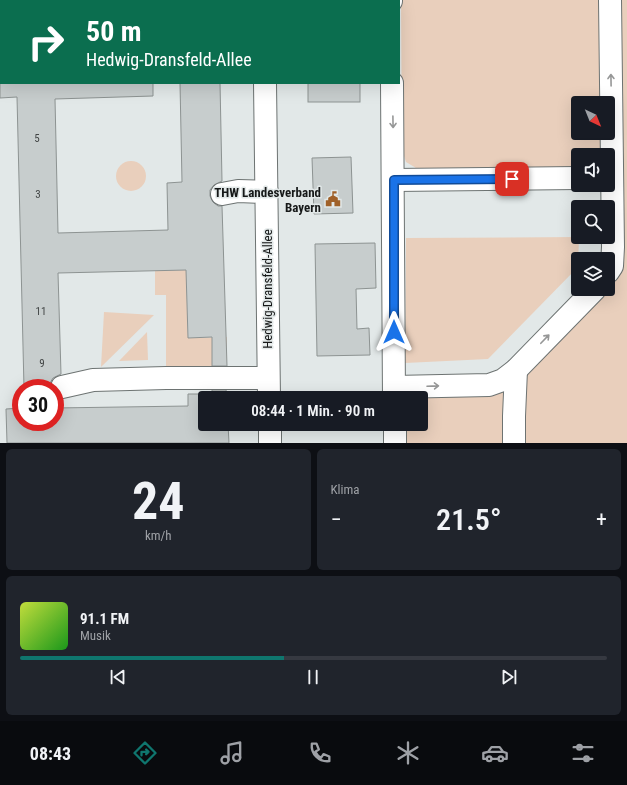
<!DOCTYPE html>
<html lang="de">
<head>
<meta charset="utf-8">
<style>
  :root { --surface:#171b24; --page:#20242c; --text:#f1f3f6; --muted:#9ea1a6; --line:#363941; --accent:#0f766e }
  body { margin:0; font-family:"Roboto Condensed",sans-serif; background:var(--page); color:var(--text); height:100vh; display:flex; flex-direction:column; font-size:15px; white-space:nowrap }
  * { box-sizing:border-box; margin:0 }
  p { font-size:13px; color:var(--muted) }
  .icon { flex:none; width:22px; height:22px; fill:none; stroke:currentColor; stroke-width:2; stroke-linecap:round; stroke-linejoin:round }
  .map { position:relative; height:443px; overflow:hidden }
  .details { display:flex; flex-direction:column; gap:6px; padding:6px; background:#0d0f14; flex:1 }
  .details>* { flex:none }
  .hud { position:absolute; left:0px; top:0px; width:400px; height:84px; box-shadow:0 4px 16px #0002; background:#0b6e4f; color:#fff; overflow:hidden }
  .needle { width:26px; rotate:137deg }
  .controls { position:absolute; left:571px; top:96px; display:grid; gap:8px }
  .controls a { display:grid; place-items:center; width:44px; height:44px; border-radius:4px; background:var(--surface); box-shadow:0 4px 16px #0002; font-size:20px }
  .speed { position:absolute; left:12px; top:379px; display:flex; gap:8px; font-size:20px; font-weight:700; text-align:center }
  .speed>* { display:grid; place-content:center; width:52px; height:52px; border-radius:50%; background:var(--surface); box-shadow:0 4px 16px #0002; line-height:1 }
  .speed .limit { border:6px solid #d22; background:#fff; color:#111 }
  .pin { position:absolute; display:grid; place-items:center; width:34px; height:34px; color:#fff; margin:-17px; border-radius:8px; box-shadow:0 2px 6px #0006 }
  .me { position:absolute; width:44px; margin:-22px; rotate:0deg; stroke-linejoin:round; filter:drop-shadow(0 0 3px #0008) }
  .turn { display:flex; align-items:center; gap:14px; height:84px; padding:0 20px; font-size:18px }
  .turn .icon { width:52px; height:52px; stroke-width:2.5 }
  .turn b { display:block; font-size:28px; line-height:34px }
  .big { font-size:30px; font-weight:600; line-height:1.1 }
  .details .tile { flex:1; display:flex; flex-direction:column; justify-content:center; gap:6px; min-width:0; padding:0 14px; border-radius:6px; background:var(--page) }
  .details .dial { align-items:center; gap:0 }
  .dial b { font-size:52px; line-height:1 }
  .song { display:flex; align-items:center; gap:12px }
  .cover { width:48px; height:48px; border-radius:6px; background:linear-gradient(135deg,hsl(70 70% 55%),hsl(120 70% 35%)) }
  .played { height:4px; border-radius:2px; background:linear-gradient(90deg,var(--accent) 45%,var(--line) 45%) }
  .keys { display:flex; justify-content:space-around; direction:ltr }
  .heat { display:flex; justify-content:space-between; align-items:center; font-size:22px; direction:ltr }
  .details .tiles { flex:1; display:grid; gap:6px; grid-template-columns:1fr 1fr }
  .tile:last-child { grid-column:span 2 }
  .trip { position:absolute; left:198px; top:391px; width:230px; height:40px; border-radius:4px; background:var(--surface); box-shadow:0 4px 16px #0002; font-weight:600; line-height:40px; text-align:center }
  .dock { display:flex; height:64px; justify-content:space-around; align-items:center; background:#090b0e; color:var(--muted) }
  .dock .icon { width:28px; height:28px }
  .dock .selected { color:var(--accent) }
  .dock b { font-size:18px; color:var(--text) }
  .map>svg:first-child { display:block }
  .green { fill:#e9cfbc }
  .building { fill:#c7cdcd; stroke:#8d9392 }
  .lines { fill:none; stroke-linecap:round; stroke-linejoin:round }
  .minor-casing { stroke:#6d7372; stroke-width:24 }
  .minor { stroke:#fff; stroke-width:22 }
  .oneway { stroke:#969797 }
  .route-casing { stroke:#114b97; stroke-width:10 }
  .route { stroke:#1a73e8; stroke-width:7 }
  .labels { text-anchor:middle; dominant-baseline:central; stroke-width:3; stroke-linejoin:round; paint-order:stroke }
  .number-label { font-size:11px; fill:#424545 }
  .poi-label { font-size:13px; font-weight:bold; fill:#161818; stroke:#e2e8e8; text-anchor:end }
  .street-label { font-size:13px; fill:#161818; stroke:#e2e8e8 }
</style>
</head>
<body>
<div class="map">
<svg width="627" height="443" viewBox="0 0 627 443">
  <rect width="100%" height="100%" fill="#e2e8e8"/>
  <!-- green -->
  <g class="green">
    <path d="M 401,0 L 601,0 L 602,103 L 578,103 L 578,133 L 602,133 L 602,155 L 578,155 L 578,169 L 421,171 L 406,162 L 402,150 Z"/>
    <path d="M 621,0 L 627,0 L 627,443 L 395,443 L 395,424 L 421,424 L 421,398 L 413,398 L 424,387 L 489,385 L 591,289 L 608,289 Z"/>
    <circle cx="131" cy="176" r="15"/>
    <path d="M 579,237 L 578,267 L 488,359 L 405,363 L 406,238 Z"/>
    <path d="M 155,270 L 187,270 L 188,338 L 227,337 L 227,362 L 212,362 L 212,374 L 181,374 L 173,366 L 166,366 L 166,295 L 155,295 Z"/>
    <path d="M 104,312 L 154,315 L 101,367 Z"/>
    <path d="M 147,332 L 148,360 L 119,361 Z"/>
  </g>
  <!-- building -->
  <g class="building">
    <path d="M 0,83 L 153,83 L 153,96 L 55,99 L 58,233 L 168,230 L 167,183 L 182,182 L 180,83 L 220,83 L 222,181 L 214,185 L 210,190 L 210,196 L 213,202 L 218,206 L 222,206 L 227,366 L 212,366 L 212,337 L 188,338 L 186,270 L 58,273 L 61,374 L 53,378 L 50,383 L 50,388 L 24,388 L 17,97 L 0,98 Z"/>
    <rect x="308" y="83" width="52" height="19"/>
    <path d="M 351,157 L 353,213 L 314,214 L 312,158 Z"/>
    <path d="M 375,243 L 376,288 L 356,289 L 357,329 L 369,328 L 370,355 L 317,356 L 315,244 Z"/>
    <path d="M 212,390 L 226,390 L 228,398 L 205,398 L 205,424 L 228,424 L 229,443 L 7,443 L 6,409 L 21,408 L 21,422 L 55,422 L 55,408 L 188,406 L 188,394 L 212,394 Z"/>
  </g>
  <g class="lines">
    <!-- minor casing -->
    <g class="minor-casing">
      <g id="minor">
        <path d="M 391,0 L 391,1"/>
        <path d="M 265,1 L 265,0"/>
        <path d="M 0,8 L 1,8"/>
        <path d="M 265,83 L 269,398"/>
        <path d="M 392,83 L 394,398"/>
        <path d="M 394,180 L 578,178"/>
        <path d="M 222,194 L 238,191 L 267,192"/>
        <path d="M 608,272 L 612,266 L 613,247 L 610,0"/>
        <path d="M 62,387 L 93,380 L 166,378 L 268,378"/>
        <path d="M 394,387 L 489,385 L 503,380 L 516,370 L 595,289"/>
        <path d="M 270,424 L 270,443"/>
        <path d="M 395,424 L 395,443"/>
        <path d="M 514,443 L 514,416 L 516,370"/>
      </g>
    </g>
    <!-- minor -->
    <use href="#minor" class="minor"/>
  </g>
  <!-- one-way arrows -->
  <defs><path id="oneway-shaft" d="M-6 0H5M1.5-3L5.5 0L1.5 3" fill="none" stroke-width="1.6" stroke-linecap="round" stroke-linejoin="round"/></defs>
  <g class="oneway">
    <use href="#oneway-shaft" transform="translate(611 80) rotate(-91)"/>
    <use href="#oneway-shaft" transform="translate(393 122) rotate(89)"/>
    <use href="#oneway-shaft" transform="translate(545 339) rotate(-46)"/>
    <use href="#oneway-shaft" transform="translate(433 386) rotate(-2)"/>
  </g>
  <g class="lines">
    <!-- route casing -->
    <g class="route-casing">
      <path id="route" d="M 394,332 L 394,180 L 512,179"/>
    </g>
    <!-- route -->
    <use href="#route" class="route"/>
  </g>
  <!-- icons -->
  <defs>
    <g id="civic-bare" transform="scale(1.2)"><path d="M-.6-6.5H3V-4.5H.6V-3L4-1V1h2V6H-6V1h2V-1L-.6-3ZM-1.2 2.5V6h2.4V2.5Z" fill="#a06129" stroke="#e2e8e8" stroke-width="2.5" paint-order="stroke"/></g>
  </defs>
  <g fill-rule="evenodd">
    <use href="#civic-bare" x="333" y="199"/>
  </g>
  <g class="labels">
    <!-- number labels -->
    <g class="number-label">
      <text x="37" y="138">5</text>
      <text x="38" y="194">3</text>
      <text x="41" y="311">11</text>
      <text x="42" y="363">9</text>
    </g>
    <!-- poi labels -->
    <g class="poi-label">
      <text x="321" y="192">THW Landesverband<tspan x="321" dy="15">Bayern</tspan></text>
    </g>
    <!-- street labels -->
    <g class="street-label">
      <text transform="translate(267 289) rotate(-90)">Hedwig-Dransfeld-Allee</text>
    </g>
  </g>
</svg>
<div class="controls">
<a><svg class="needle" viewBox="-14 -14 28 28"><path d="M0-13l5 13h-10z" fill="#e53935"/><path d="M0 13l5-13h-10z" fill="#9ea1a6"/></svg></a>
<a><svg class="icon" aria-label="sound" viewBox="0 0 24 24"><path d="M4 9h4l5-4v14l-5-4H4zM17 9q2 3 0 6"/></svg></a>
<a><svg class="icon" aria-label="search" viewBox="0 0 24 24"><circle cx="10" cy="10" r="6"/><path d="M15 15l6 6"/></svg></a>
<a><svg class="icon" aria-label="layers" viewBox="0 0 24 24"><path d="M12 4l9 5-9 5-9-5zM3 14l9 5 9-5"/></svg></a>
</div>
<div class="speed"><div class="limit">30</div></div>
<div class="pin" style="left:512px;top:179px;background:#d93025"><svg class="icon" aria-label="arrive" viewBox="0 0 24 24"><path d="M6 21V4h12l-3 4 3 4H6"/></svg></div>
<svg class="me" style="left:394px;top:332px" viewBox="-20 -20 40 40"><path d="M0-17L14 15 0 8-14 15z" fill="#1a73e8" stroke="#fff" stroke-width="4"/></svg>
<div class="trip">08:44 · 1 Min. · 90 m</div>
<div class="hud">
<div class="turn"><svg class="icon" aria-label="right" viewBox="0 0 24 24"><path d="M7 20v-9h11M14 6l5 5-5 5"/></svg><div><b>50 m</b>Hedwig-Dransfeld-Allee</div></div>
</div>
</div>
<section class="details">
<div class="tiles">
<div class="tile dial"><b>24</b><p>km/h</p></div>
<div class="tile"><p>Klima</p>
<div class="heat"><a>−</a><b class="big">21.5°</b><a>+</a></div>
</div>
<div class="tile">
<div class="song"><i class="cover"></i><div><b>91.1 FM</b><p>Musik</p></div></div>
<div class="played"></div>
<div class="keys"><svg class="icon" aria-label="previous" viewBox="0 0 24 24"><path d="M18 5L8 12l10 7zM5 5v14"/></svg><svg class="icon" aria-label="pause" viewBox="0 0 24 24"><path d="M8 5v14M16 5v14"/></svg><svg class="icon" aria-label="next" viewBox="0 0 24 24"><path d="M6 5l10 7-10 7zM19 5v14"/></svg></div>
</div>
</div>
</section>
<nav class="dock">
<b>08:43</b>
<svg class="icon selected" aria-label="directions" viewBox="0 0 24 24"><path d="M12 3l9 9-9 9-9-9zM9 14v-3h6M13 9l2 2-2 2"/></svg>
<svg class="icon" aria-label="music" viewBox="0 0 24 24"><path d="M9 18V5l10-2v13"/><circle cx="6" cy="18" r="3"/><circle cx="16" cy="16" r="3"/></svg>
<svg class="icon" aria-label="phone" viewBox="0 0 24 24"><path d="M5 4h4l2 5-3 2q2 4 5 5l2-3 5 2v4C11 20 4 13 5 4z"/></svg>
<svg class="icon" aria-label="climate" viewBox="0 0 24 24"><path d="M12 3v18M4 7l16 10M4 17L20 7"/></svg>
<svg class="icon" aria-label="car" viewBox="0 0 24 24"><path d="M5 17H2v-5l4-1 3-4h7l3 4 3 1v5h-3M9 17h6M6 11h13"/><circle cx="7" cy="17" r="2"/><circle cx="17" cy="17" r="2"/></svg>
<svg class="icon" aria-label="filters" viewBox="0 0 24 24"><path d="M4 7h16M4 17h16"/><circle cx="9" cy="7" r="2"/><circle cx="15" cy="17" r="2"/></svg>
</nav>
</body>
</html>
